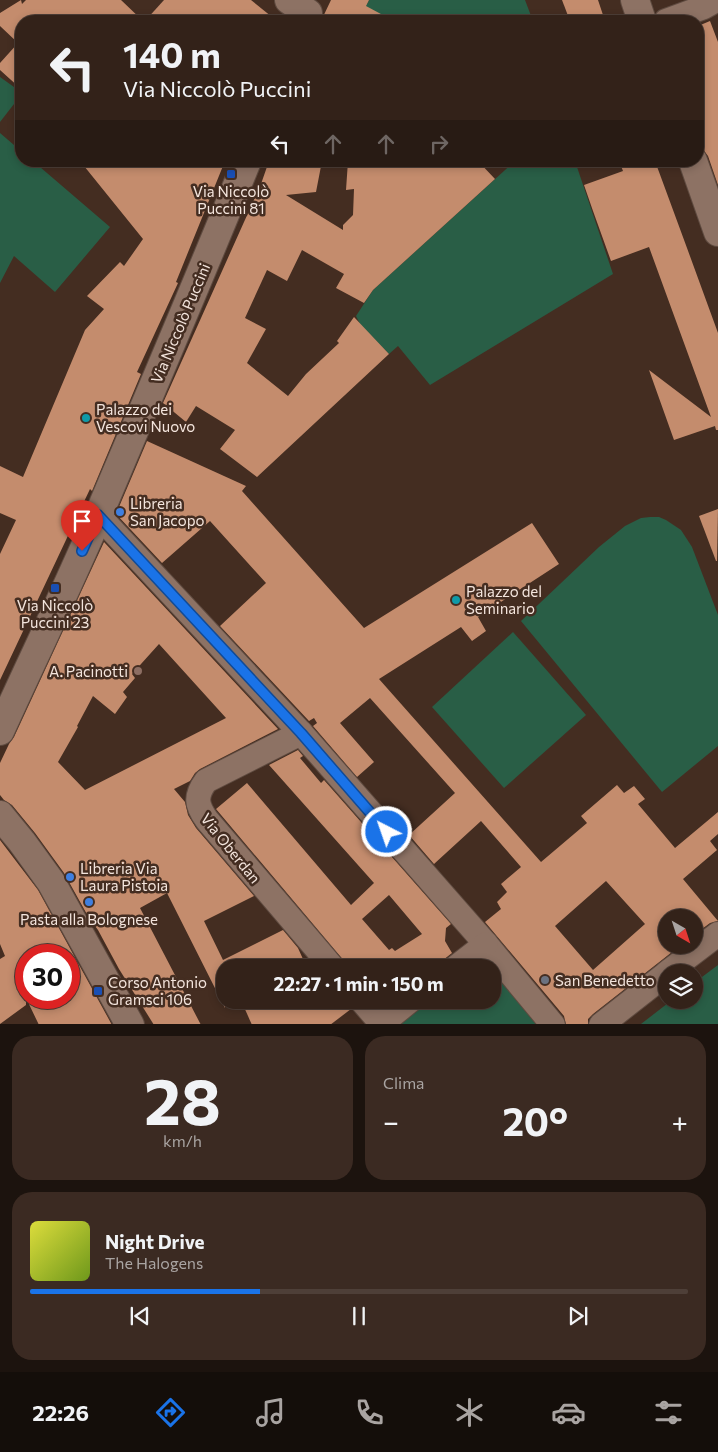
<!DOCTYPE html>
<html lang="it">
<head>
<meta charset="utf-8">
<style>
  :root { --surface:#332219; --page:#3b2a22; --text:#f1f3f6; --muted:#a9a4a2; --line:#4e3f38; --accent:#1a73e8 }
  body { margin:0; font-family:Commissioner,sans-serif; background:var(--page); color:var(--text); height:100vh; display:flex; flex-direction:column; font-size:19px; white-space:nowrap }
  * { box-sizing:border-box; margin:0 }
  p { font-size:16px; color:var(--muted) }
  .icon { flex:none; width:28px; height:28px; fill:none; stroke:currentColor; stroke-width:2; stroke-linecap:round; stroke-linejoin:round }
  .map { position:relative; height:1024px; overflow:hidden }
  .panel { display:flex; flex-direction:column; gap:12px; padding:12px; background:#1c130e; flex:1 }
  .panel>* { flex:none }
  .top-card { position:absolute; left:15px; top:15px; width:689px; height:152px; border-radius:20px; box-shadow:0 2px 8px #0003,0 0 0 1px var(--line); background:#332219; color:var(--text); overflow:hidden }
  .needle { width:32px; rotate:141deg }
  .controls { position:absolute; left:658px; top:909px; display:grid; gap:10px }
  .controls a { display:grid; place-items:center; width:45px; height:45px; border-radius:50%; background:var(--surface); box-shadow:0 2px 8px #0003,0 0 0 1px var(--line); font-size:25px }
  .speed { position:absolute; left:15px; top:944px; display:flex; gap:10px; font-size:25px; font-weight:700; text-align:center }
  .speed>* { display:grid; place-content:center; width:65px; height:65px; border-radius:50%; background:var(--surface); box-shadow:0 2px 8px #0003,0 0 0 1px var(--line); line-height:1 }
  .speed .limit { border:8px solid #d22; background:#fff; color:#111 }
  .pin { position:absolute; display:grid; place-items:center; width:42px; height:42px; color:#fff; margin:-51px -21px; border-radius:50% 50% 50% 0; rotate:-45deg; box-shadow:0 0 5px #0007 }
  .pin .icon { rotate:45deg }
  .me { position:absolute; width:55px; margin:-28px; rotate:319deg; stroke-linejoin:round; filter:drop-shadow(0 0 4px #0008) }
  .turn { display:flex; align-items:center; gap:18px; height:105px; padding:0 25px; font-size:22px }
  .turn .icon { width:65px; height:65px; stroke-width:2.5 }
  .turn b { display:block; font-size:35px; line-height:42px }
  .lanes { display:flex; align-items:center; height:48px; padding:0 25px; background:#0003; justify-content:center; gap:25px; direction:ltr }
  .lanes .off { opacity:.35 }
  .big { font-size:38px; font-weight:700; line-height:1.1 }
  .panel .tile { flex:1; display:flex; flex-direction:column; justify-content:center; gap:8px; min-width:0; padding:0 18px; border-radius:20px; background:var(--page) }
  .panel .dial { align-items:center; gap:0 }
  .dial b { font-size:65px; line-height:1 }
  .song { display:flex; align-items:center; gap:15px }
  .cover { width:60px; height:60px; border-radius:8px; background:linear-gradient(135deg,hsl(60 70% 55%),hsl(80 70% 35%)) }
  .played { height:5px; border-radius:2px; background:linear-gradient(90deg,var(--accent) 35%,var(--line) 35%) }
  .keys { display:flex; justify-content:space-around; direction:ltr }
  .heat { display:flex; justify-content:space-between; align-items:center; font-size:28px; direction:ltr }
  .panel .tiles { flex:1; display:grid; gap:12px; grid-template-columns:1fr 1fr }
  .tile:last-child { grid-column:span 2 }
  .trip { position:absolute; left:216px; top:959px; width:285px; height:50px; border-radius:20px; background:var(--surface); box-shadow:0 2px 8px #0003,0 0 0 1px var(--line); font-weight:700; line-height:50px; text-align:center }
  .tab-bar { display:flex; height:80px; justify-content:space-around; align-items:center; background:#140e0a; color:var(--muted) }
  .tab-bar .icon { width:35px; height:35px }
  .tab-bar .current { color:var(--accent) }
  .tab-bar b { font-size:22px; color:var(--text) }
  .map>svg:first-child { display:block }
  .green { fill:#295e46 }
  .building { fill:#c48c6d; fill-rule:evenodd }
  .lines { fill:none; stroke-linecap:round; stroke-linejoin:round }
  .street-casing { stroke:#5f4b40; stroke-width:26 }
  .secondary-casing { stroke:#5f4b40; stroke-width:30 }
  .street { stroke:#8d7264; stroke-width:24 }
  .secondary { stroke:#8d7264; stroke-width:28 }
  .route-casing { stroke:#114b97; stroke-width:12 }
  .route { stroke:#1a73e8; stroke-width:9 }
  .transit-dot { fill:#1a4fb4; stroke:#442d21; stroke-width:2 }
  .culture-dot { fill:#0f9aa8; stroke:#442d21; stroke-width:2 }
  .shop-dot { fill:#3f7fe0; stroke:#442d21; stroke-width:2 }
  .education-dot { fill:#8d6e63; stroke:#442d21; stroke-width:2 }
  .worship-dot { fill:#6b7280; stroke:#442d21; stroke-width:2 }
  .labels { text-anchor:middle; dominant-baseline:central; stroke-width:5; stroke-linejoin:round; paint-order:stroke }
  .poi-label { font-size:15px; fill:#f4e5dd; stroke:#442d21; text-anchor:start }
  .street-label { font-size:15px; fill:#f4e5dd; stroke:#442d21 }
</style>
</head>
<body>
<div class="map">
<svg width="718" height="1025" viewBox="0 0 718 1025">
  <rect width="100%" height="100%" fill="#442d21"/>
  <!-- green -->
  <g class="green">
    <path d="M 369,0 L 525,0 L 533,21 L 394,21 L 381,15 L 360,9 L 363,2 L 367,4 Z"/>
    <path d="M 0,77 L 21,92 L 21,95 L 0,122 Z"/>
    <path d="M 0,133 L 21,151 L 21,161 L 33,161 L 110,227 L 55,292 L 14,256 L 0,283 Z"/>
    <path d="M 515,161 L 575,161 L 613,274 L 430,385 L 398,346 L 389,354 L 360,324 L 356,316 L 373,290 Z"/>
    <path d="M 650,517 L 659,517 L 666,520 L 681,530 L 692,547 L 718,615 L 718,746 L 662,792 L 521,621 L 599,547 L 625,526 L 641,518 Z"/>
    <path d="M 513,632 L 586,715 L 504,788 L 432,707 Z"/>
    <path d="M 487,958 L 541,1025 L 396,1025 L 429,1000 L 492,1000 L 492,968 L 474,967 Z"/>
    <path d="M 718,965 L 718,1024 L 641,1024 L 672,1000 L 694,1000 L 694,983 Z"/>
  </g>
  <!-- building -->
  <g class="building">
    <path d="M 21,0 L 22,4 L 26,0 L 121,0 L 143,21 L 21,21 L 21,89 L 0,70 L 0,63 L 18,43 L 0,26 L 0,13 Z"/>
    <path d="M 164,0 L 251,0 L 277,21 L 145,21 Z"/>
    <path d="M 331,0 L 369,0 L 366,6 L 394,21 L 321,21 Z"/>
    <path d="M 562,0 L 598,0 L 605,21 L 570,21 Z"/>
    <path d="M 710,21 L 718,42 L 718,185 L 708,156 L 702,148 L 698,136 L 698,26 Z"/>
    <path d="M 80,161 L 225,161 L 176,282 L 178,283 L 137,372 L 141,374 L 92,491 L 90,489 L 0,680 L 0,554 L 16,520 L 0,513 L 0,466 L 23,477 L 85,330 L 104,309 L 87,296 L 120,262 L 124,266 L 143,239 Z"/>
    <path d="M 269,161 L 322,161 L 316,192 L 286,195 L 343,230 L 343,225 L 353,215 L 354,189 L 346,190 L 348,161 L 478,161 L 495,179 L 373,290 L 364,303 L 336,288 L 344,274 L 302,250 L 287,281 L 267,270 L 245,318 L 266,329 L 247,363 L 288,396 L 306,374 L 339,343 L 337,341 L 354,317 L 389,354 L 257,477 L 220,449 L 235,430 L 196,406 L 186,422 L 163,403 L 261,184 Z"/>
    <path d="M 619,161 L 655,161 L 687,248 L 718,333 L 718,430 L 716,430 L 715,426 L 674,440 L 649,370 L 711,417 L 649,247 L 611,261 L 593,211 L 584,185 L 623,171 Z"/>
    <path d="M 147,441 L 246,486 L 242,491 L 364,628 L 532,523 L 559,564 L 478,617 L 486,631 L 472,641 L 461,627 L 379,679 L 541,862 L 587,823 L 581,816 L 617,785 L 624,793 L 634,786 L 645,799 L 638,804 L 675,848 L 718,812 L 718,834 L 710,841 L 717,850 L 683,879 L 718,921 L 710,923 L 694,935 L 694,918 L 666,918 L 666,945 L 681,945 L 593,1014 L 588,1019 L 588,1025 L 566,1025 L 564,1016 L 485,922 L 501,909 L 497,902 L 507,892 L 501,884 L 521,867 L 481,821 L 434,864 L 409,835 L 455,793 L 370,698 L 340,723 L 374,762 L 357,777 L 313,726 L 317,723 L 314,718 L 309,721 L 220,626 L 266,583 L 210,521 L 162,563 L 116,514 ZM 606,881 L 645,924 L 593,970 L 555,926 Z"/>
    <path d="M 718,509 L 717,561 L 716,561 L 699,516 Z"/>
    <path d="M 104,542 L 278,729 L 200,769 L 195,773 L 190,781 L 174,789 L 185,802 L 188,815 L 196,828 L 254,896 L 204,921 L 223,960 L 283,930 L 298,948 L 307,968 L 225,968 L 225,1008 L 167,893 L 140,908 L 201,1025 L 154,1025 L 119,969 L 98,930 L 89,918 L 64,873 L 35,833 L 12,805 L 4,800 L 0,795 L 0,763 L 9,744 L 14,737 ZM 159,644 L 226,718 L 85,790 L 58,762 L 78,727 L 77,726 L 93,696 L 115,714 L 127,697 L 123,692 L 135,678 L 132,674 Z"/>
    <path d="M 298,750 L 303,756 L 300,758 L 321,783 L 324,780 L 451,924 L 446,928 L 445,941 L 452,953 L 433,968 L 350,968 L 216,809 L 247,783 L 351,905 L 374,883 L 269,765 ZM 389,895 L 422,934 L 395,951 L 392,948 L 389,950 L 362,919 Z"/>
    <path d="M 0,840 L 38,890 L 112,1025 L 39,1025 L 26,998 L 26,1005 L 0,1024 L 0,959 L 5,956 L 0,944 ZM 26,955 L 69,955 L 69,998 L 26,998 Z"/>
    <path d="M 256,1000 L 348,1000 L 351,1009 L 330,1025 L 252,1025 L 244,1007 Z"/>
  </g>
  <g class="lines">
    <!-- street casing -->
    <g class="street-casing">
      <g id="street">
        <path d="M 666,21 L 704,7 L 716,0"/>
        <path d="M 98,515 L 301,733 L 486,944 L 553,1025"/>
        <path d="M 301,733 L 206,781 C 195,796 196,805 207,820 L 333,968"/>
        <path d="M 455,968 L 486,944"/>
        <path d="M 668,972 L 718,934"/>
        <path d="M 361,1000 L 381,1023"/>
        <path d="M 380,1025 L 411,1000"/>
        <path d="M 601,1025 L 666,974"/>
      </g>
    </g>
    <!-- secondary casing -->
    <g class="secondary-casing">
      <g id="secondary">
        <path d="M 289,0 L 308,13"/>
        <path d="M 635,0 L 642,21"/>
        <path d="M 693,161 L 718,232"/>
        <path d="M 0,731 C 33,658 68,587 99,514 C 149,396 199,279 247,161"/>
        <path d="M 0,815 L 22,842 L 51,882 L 130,1025"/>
      </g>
    </g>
    <!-- street -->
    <use href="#street" class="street"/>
    <!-- secondary -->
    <use href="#secondary" class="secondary"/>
  </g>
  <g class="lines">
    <!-- route casing -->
    <g class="route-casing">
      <path id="route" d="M 82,551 L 98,515 L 301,733 L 387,832"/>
    </g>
    <!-- route -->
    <use href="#route" class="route"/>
  </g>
  <!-- markers -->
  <g class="transit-dot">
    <rect x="226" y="169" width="10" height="10" rx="2.5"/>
    <rect x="50" y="583" width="10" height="10" rx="2.5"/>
    <rect x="93" y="986" width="10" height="10" rx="2.5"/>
  </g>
  <g class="culture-dot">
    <circle cx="86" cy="418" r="5"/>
    <circle cx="456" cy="600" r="5"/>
  </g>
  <g class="shop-dot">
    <circle cx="120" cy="512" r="5"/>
    <circle cx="70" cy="877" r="5"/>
    <circle cx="89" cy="902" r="5"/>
  </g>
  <circle class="education-dot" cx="138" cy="671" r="5"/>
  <circle class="worship-dot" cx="545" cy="980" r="5"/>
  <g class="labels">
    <!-- poi labels -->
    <g class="poi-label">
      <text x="231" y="191" text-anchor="middle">Via Niccolò<tspan x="231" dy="17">Puccini 81</tspan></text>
      <text x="96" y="409">Palazzo dei<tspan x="96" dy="17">Vescovi Nuovo</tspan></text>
      <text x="130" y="503">Libreria<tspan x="130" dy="17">San Jacopo</tspan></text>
      <text x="466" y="591">Palazzo del<tspan x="466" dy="17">Seminario</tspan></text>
      <text x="55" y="605" text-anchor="middle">Via Niccolò<tspan x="55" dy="17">Puccini 23</tspan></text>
      <text x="128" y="671" text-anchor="end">A. Pacinotti</text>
      <text x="80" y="868">Libreria Via<tspan x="80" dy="17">Laura Pistoia</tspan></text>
      <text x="89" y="919" text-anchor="middle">Pasta alla Bolognese</text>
      <text x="555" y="980">San Benedetto</text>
      <text x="108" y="982">Corso Antonio<tspan x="108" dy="17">Gramsci 106</tspan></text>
    </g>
    <!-- street labels -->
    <g class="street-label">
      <text transform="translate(180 323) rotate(-67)">Via Niccolò Puccini</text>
      <text transform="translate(231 848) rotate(51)">Via Oberdan</text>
    </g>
  </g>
</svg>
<div class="controls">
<a><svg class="needle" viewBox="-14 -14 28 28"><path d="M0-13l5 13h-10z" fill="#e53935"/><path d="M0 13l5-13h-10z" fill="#a9a4a2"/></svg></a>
<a><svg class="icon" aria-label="layers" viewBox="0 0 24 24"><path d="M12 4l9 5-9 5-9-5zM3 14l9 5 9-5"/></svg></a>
</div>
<div class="speed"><div class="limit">30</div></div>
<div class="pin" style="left:82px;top:551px;background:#d93025"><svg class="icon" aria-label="arrive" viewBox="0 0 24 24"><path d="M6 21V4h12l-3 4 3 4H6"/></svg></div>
<svg class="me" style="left:387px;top:832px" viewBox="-20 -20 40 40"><circle r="17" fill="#1a73e8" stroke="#fff" stroke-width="3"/><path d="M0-11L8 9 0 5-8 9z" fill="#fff"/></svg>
<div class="trip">22:27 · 1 min · 150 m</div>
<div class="top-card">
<div class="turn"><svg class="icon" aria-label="left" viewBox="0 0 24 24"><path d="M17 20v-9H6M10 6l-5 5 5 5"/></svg><div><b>140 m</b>Via Niccolò Puccini</div></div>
<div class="lanes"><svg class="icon" aria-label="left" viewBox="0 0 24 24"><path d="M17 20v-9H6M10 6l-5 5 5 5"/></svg><svg class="icon off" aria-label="ahead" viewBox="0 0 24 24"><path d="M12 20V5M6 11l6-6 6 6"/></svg><svg class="icon off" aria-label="ahead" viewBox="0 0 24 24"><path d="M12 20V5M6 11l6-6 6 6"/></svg><svg class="icon off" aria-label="right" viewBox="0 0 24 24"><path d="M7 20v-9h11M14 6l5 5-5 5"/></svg></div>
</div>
</div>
<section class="panel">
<div class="tiles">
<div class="tile dial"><b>28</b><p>km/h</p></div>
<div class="tile"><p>Clima</p>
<div class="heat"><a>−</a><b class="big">20°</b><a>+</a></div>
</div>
<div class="tile">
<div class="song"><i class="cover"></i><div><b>Night Drive</b><p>The Halogens</p></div></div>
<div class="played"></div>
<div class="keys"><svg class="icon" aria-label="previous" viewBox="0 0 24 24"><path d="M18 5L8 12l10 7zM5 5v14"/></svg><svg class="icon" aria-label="pause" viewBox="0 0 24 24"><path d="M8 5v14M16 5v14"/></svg><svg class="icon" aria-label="next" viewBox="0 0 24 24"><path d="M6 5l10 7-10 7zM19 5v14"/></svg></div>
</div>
</div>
</section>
<nav class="tab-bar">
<b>22:26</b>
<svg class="icon current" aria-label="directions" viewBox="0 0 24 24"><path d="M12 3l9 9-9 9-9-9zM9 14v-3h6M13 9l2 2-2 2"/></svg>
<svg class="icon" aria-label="music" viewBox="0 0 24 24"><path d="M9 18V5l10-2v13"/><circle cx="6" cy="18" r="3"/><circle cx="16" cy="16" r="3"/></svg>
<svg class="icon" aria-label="phone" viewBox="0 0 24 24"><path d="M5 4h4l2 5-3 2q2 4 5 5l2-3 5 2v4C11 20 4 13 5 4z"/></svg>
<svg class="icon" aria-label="climate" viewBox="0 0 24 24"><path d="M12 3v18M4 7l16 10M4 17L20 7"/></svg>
<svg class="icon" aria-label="car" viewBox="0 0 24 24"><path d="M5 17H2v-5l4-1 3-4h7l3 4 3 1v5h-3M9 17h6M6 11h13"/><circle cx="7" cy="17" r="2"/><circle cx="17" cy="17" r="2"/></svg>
<svg class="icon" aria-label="filters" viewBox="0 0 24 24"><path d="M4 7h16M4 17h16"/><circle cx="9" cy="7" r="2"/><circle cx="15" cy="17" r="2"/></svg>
</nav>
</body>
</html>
